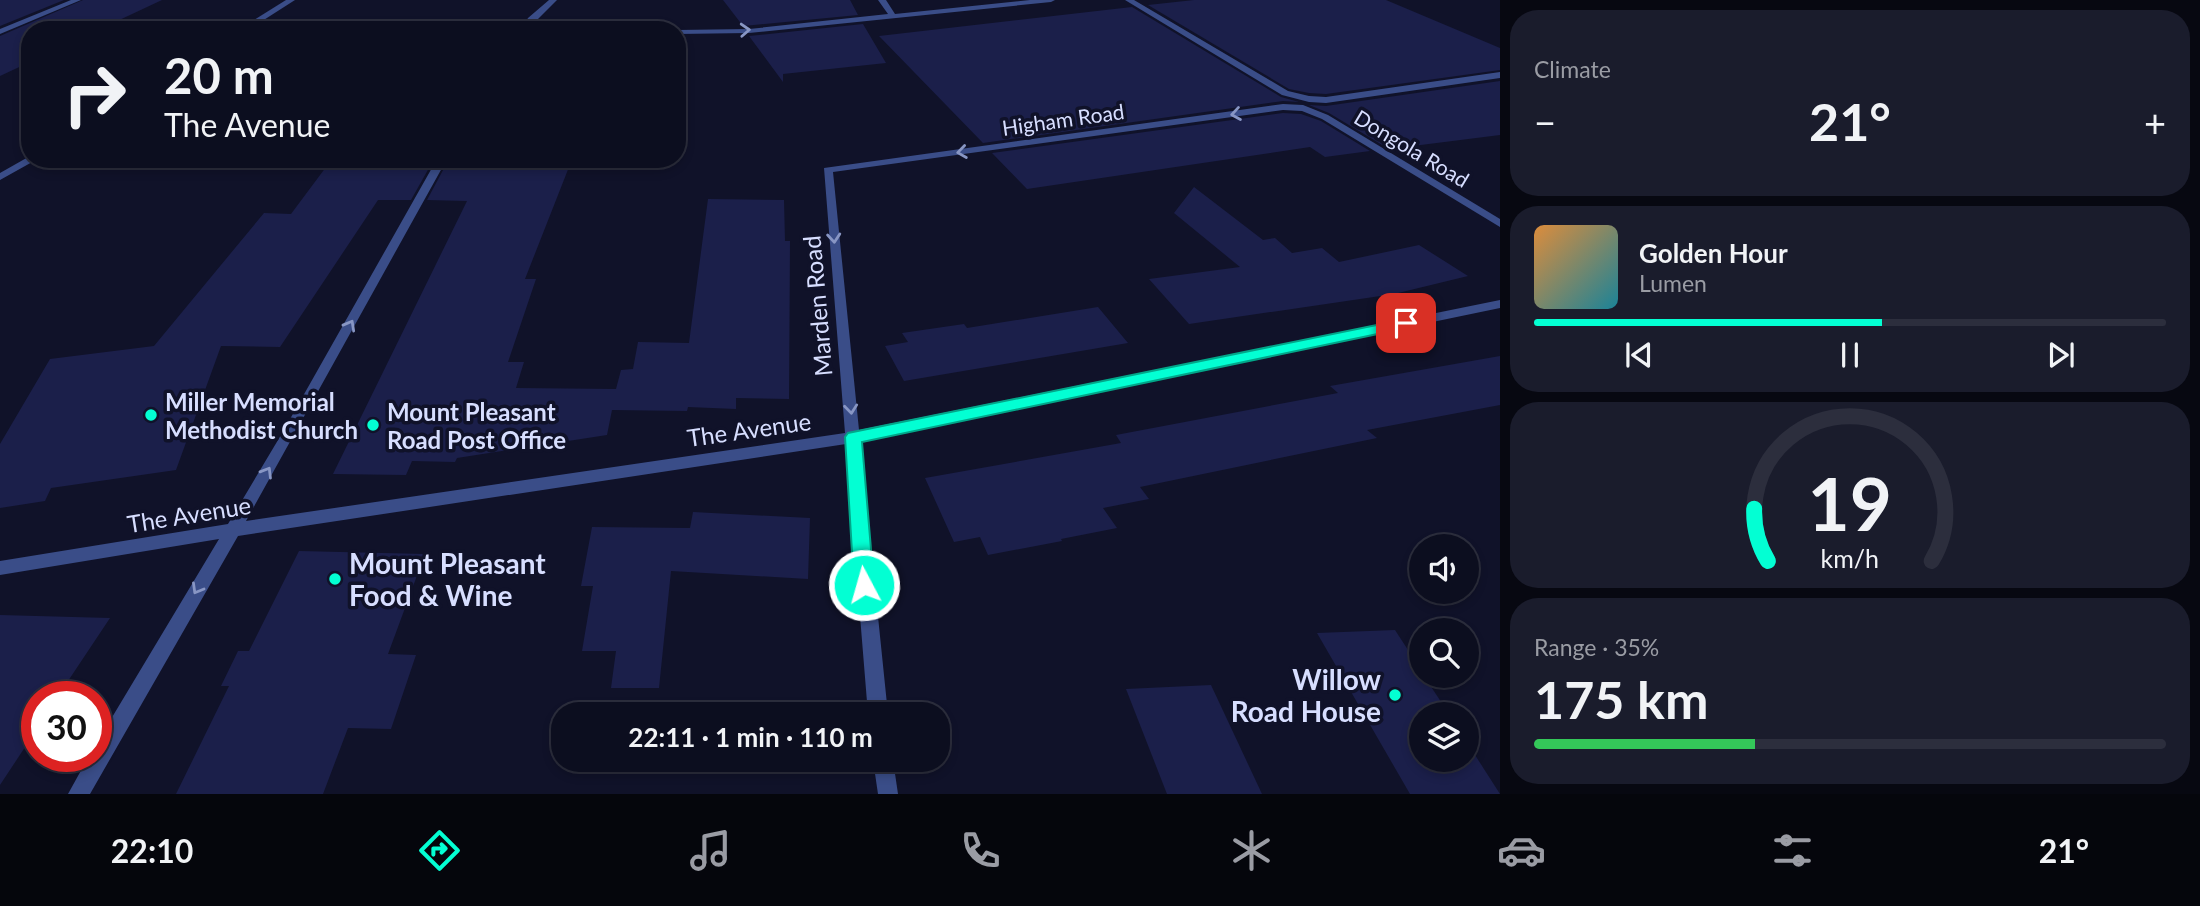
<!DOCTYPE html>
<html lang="en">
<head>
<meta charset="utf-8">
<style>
  :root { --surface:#0c0e1f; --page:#1a1c2c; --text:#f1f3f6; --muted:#9a9ca4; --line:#2c2e3d; --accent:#03ffd3 }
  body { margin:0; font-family:Lato,sans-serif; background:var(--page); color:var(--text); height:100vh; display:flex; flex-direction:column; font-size:26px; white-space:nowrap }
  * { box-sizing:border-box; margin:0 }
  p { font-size:23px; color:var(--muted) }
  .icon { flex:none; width:38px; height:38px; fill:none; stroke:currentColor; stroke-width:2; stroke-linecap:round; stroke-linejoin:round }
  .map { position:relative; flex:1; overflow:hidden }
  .drawer { display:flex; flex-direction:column; gap:10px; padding:10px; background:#070811; width:700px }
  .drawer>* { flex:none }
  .guide { position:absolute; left:21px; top:21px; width:665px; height:147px; border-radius:28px; box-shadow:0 4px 10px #0003,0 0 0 2px var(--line); background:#0c0e1f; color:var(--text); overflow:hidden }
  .buttons { position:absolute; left:1409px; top:534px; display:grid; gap:14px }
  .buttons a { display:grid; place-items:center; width:70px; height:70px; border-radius:50%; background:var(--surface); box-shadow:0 4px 10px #0003,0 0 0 2px var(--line); font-size:35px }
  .speed { position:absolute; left:21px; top:681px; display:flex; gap:14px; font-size:35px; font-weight:700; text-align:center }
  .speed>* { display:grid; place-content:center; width:91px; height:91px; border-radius:50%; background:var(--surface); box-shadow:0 4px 10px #0003,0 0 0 2px var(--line); line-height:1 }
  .speed .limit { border:10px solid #d22; background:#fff; color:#111 }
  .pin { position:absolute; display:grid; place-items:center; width:60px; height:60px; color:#fff; margin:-30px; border-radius:14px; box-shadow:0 4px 10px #0006 }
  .me { position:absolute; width:77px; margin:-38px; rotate:354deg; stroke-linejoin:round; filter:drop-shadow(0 0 5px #0008) }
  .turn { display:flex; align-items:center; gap:24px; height:147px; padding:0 28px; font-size:32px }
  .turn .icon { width:91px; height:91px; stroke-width:2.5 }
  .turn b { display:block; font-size:49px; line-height:60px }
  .big { font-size:52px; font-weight:700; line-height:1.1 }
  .drawer .card { flex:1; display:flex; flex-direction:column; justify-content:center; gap:10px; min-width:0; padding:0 24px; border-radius:28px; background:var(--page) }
  .drawer .dial { align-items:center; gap:0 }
  .dial svg { height:182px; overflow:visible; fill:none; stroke:var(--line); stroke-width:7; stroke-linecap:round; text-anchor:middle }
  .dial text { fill:var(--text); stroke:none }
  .song { display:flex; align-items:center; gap:21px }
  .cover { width:84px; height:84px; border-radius:10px; background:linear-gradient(135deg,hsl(30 70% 55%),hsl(190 70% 35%)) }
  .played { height:7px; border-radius:4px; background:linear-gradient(90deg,var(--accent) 55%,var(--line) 55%) }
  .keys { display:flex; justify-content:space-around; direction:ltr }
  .heat { display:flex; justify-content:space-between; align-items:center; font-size:38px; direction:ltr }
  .charge { height:10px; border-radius:5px; background:linear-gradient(90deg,#34c759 35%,var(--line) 0) }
  .trip { position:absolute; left:551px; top:702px; width:399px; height:70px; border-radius:28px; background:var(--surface); box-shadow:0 4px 10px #0003,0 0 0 2px var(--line); font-weight:700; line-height:70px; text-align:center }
  .menu { display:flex; height:112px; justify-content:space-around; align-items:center; background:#05060c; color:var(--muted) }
  .menu .icon { width:49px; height:49px }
  .menu .selected { color:var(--accent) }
  .menu b { font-size:32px; color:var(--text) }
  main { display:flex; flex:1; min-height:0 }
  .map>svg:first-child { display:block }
  .building { fill:#1b1f4a }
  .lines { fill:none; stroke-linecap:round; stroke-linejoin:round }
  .minor { fill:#3a4d88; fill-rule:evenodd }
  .oneway { stroke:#8896c4 }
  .route { fill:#03ffd3; stroke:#02a689; stroke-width:2 }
  .poi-dot { fill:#03ffd3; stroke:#101229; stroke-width:2.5 }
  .labels { text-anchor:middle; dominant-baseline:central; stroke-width:7; stroke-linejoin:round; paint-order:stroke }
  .far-street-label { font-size:21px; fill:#d7deff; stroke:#101229 }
  .street-label { font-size:24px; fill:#d7deff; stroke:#101229 }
  .poi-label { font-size:24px; font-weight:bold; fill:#d7deff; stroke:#101229; text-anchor:start }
  .near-poi-label { font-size:28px; font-weight:bold; fill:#d7deff; stroke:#101229; text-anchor:start }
</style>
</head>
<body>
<main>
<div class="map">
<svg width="1500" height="794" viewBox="0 0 1500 794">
  <rect width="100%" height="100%" fill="#101229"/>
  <!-- building -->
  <g class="building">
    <path d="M 0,0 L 64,0 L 0,26 Z"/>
    <path d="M 83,0 L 162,0 L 98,30 L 30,30 L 30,62 L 0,76 L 0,36 Z"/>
    <path d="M 723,0 L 850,0 L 858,15 L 743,26 Z"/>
    <path d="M 1194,0 L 1386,0 L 1500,48 L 1500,70 L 1326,94 L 1309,93 L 1289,89 L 1148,5 Z"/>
    <path d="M 1132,7 L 1281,97 L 1299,102 L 1283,101 L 983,143 L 879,36 Z"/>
    <path d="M 863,24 L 886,63 L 783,74 L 783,82 L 749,36 Z"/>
    <path d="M 1500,81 L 1500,135 L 1389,149 L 1329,113 L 1309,105 L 1326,106 Z"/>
    <path d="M 1283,113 L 1301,114 L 1321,121 L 1370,151 L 1325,157 L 1310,147 L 1027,189 L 992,153 Z"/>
    <path d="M 332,159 L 434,159 L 411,200 L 378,200 L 280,347 L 221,346 L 176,470 L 51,488 L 45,501 L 0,508 L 0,444 L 50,359 L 154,346 L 264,213 L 291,214 Z"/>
    <path d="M 449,159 L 530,159 L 527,166 L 569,167 L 525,279 L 536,279 L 508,362 L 524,362 L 516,388 L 616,389 L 621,370 L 633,369 L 638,342 L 689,343 L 708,199 L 784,200 L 785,241 L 790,241 L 789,399 L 736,398 L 736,409 L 688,407 L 687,411 L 612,410 L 607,435 L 457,458 L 455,462 L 412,461 L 406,475 L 333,474 L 467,201 L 427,200 Z"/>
    <path d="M 1194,187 L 1263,240 L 1275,238 L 1292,253 L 1322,248 L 1339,262 L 1419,245 L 1468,276 L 1394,294 L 1189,324 L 1149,279 L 1240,267 L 1174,213 Z"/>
    <path d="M 1098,307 L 1128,343 L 904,381 L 885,346 L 908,342 L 902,333 L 964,324 L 967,328 Z"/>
    <path d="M 1500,356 L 1500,405 L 1367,430 L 1377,438 L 1140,487 L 1149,499 L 1103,508 L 1117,528 L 1061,539 L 1062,541 L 988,555 L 980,537 L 954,542 L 925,478 L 1121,443 L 1116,435 L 1338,393 L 1330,386 Z"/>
    <path d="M 693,512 L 810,518 L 808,579 L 671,571 L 659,688 L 611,688 L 616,651 L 582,651 L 593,586 L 581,586 L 592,527 L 690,528 Z"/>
    <path d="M 299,551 L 425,554 L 388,654 L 416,655 L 391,729 L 348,728 L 323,794 L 176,794 L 229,686 L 221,686 L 238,651 L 249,651 Z"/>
    <path d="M 0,615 L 110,618 L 58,696 L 37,696 L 37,729 L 0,785 Z"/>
    <path d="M 1395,630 L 1421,670 L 1421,676 L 1424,676 L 1449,714 L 1421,714 L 1421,760 L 1466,760 L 1466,741 L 1500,794 L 1410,794 L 1317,633 Z"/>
    <path d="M 1211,685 L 1262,794 L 1167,794 L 1126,689 Z"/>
  </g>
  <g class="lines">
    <!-- minor -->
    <g class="minor">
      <path d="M 71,0 L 81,0 L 0,34 L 0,29 Z"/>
      <path d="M 286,0 L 295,0 L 248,30 L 238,30 Z"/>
      <path d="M 549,0 L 557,0 L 531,26 L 573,30 L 521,30 L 528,18 Z"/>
      <path d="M 878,0 L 886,0 L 895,14 L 1030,0 L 1055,0 L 1051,2 L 749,33 L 677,34 L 677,30 L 749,29 L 888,14 Z"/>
      <path d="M 1125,0 L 1134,0 L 1288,91 L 1309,96 L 1326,97 L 1500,72 L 1500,78 L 1326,103 L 1309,102 L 1282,95 Z"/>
      <path d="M 1283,104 L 1303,105 L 1328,115 L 1500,219 L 1500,227 L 1322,119 L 1302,111 L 1283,110 L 833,172 L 859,430 L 1500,300 L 1500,308 L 860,441 L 888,714 L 868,714 L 846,444 L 238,536 L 90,794 L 68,794 L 89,756 L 96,756 L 96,744 L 219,539 L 0,575 L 0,561 L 228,524 L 281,435 L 437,159 L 447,159 L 246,521 L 845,433 L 824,168 Z"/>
      <path d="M 30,156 L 30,159 L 35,159 L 34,161 L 0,180 L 0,173 Z"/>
      <path d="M 873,760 L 893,760 L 898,794 L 878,794 Z"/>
    </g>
  </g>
  <!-- one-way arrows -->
  <defs><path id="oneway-chevron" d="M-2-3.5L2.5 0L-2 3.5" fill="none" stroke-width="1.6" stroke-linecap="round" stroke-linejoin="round" transform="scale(1.75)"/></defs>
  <g class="oneway">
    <use href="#oneway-chevron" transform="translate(745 30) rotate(-3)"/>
    <use href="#oneway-chevron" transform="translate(1236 114) rotate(171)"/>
    <use href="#oneway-chevron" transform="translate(962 152) rotate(172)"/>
    <use href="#oneway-chevron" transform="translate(834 238) rotate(85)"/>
    <use href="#oneway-chevron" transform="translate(350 325) rotate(-61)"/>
    <use href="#oneway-chevron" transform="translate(851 409) rotate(84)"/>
    <use href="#oneway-chevron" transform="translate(267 472) rotate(-59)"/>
    <use href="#oneway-chevron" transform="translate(197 589) rotate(120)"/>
  </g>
  <!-- route -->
  <path class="route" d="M 1406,319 L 1414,323 L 1411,327 L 862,442 L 874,585 L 871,591 L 864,593 L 857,591 L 854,585 L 845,437 L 848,433 Z"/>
  <!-- markers -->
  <g class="poi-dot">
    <circle cx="151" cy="415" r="7"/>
    <circle cx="373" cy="425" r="7"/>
    <circle cx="335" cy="579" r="7"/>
    <circle cx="1395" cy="695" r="7"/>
  </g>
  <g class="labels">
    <!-- far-street labels -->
    <g class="far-street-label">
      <text transform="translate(1063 119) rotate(-8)">Higham Road</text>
      <text transform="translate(1412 148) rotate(31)">Dongola Road</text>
    </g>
    <!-- street labels -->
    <g class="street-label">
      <text transform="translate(817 306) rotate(-95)">Marden Road</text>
      <text transform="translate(749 429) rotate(-8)">The Avenue</text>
      <text transform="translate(189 514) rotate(-9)">The Avenue</text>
    </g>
    <!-- poi labels -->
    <g class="poi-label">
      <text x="165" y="401">Miller Memorial<tspan x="165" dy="28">Methodist Church</tspan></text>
      <text x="387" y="411">Mount Pleasant<tspan x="387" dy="28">Road Post Office</tspan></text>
    </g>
    <!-- near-poi labels -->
    <g class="near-poi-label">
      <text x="349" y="563">Mount Pleasant<tspan x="349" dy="32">Food &amp; Wine</tspan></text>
      <text x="1381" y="679" text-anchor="end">Willow<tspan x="1381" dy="32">Road House</tspan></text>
    </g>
  </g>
</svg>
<div class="buttons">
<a><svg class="icon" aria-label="sound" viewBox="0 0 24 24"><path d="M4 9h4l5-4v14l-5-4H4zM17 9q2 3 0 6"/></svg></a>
<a><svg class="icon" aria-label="search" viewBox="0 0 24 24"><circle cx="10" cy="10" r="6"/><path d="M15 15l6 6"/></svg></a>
<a><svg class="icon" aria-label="layers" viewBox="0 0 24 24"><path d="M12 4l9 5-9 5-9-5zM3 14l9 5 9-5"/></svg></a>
</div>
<div class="speed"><div class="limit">30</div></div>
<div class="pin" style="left:1406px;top:323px;background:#d93025"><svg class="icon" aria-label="arrive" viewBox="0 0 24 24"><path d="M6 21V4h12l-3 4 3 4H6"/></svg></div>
<svg class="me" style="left:864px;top:585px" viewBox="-20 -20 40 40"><circle r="17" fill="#03ffd3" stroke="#fff" stroke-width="3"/><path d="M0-11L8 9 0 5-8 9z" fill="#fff"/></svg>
<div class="trip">22:11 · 1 min · 110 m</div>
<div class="guide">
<div class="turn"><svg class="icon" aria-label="right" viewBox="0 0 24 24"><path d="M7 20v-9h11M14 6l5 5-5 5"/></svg><div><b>20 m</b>The Avenue</div></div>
</div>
</div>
<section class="drawer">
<div class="card"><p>Climate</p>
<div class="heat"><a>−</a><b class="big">21°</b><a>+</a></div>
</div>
<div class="card">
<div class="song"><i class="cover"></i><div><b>Golden Hour</b><p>Lumen</p></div></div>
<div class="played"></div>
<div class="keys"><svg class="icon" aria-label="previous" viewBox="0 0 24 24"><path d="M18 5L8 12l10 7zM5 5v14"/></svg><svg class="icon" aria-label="pause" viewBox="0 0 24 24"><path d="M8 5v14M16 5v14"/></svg><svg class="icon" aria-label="next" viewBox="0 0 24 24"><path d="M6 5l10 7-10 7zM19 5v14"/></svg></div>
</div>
<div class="card dial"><svg viewBox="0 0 100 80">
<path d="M14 69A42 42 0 1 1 86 69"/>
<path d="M14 69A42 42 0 0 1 8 46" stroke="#03ffd3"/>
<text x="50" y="56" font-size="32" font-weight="700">19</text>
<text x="50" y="72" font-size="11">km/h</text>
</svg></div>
<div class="card"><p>Range · 35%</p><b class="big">175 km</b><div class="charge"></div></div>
</section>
</main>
<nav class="menu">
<b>22:10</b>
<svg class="icon selected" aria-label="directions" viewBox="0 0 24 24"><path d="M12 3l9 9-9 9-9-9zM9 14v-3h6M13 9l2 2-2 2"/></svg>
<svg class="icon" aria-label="music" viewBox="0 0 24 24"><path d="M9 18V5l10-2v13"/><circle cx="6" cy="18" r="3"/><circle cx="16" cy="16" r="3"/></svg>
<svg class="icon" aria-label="phone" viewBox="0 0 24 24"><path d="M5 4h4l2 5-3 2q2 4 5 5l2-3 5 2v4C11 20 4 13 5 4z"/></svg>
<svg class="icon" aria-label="climate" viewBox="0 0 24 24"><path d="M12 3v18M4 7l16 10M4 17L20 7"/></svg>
<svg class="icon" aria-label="car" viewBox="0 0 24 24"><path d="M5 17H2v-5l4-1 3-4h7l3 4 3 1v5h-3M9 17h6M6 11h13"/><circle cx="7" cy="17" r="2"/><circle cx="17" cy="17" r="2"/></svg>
<svg class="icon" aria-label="filters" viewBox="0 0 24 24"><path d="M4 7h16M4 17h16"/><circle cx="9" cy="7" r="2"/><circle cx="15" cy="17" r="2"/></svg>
<b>21°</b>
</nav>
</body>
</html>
